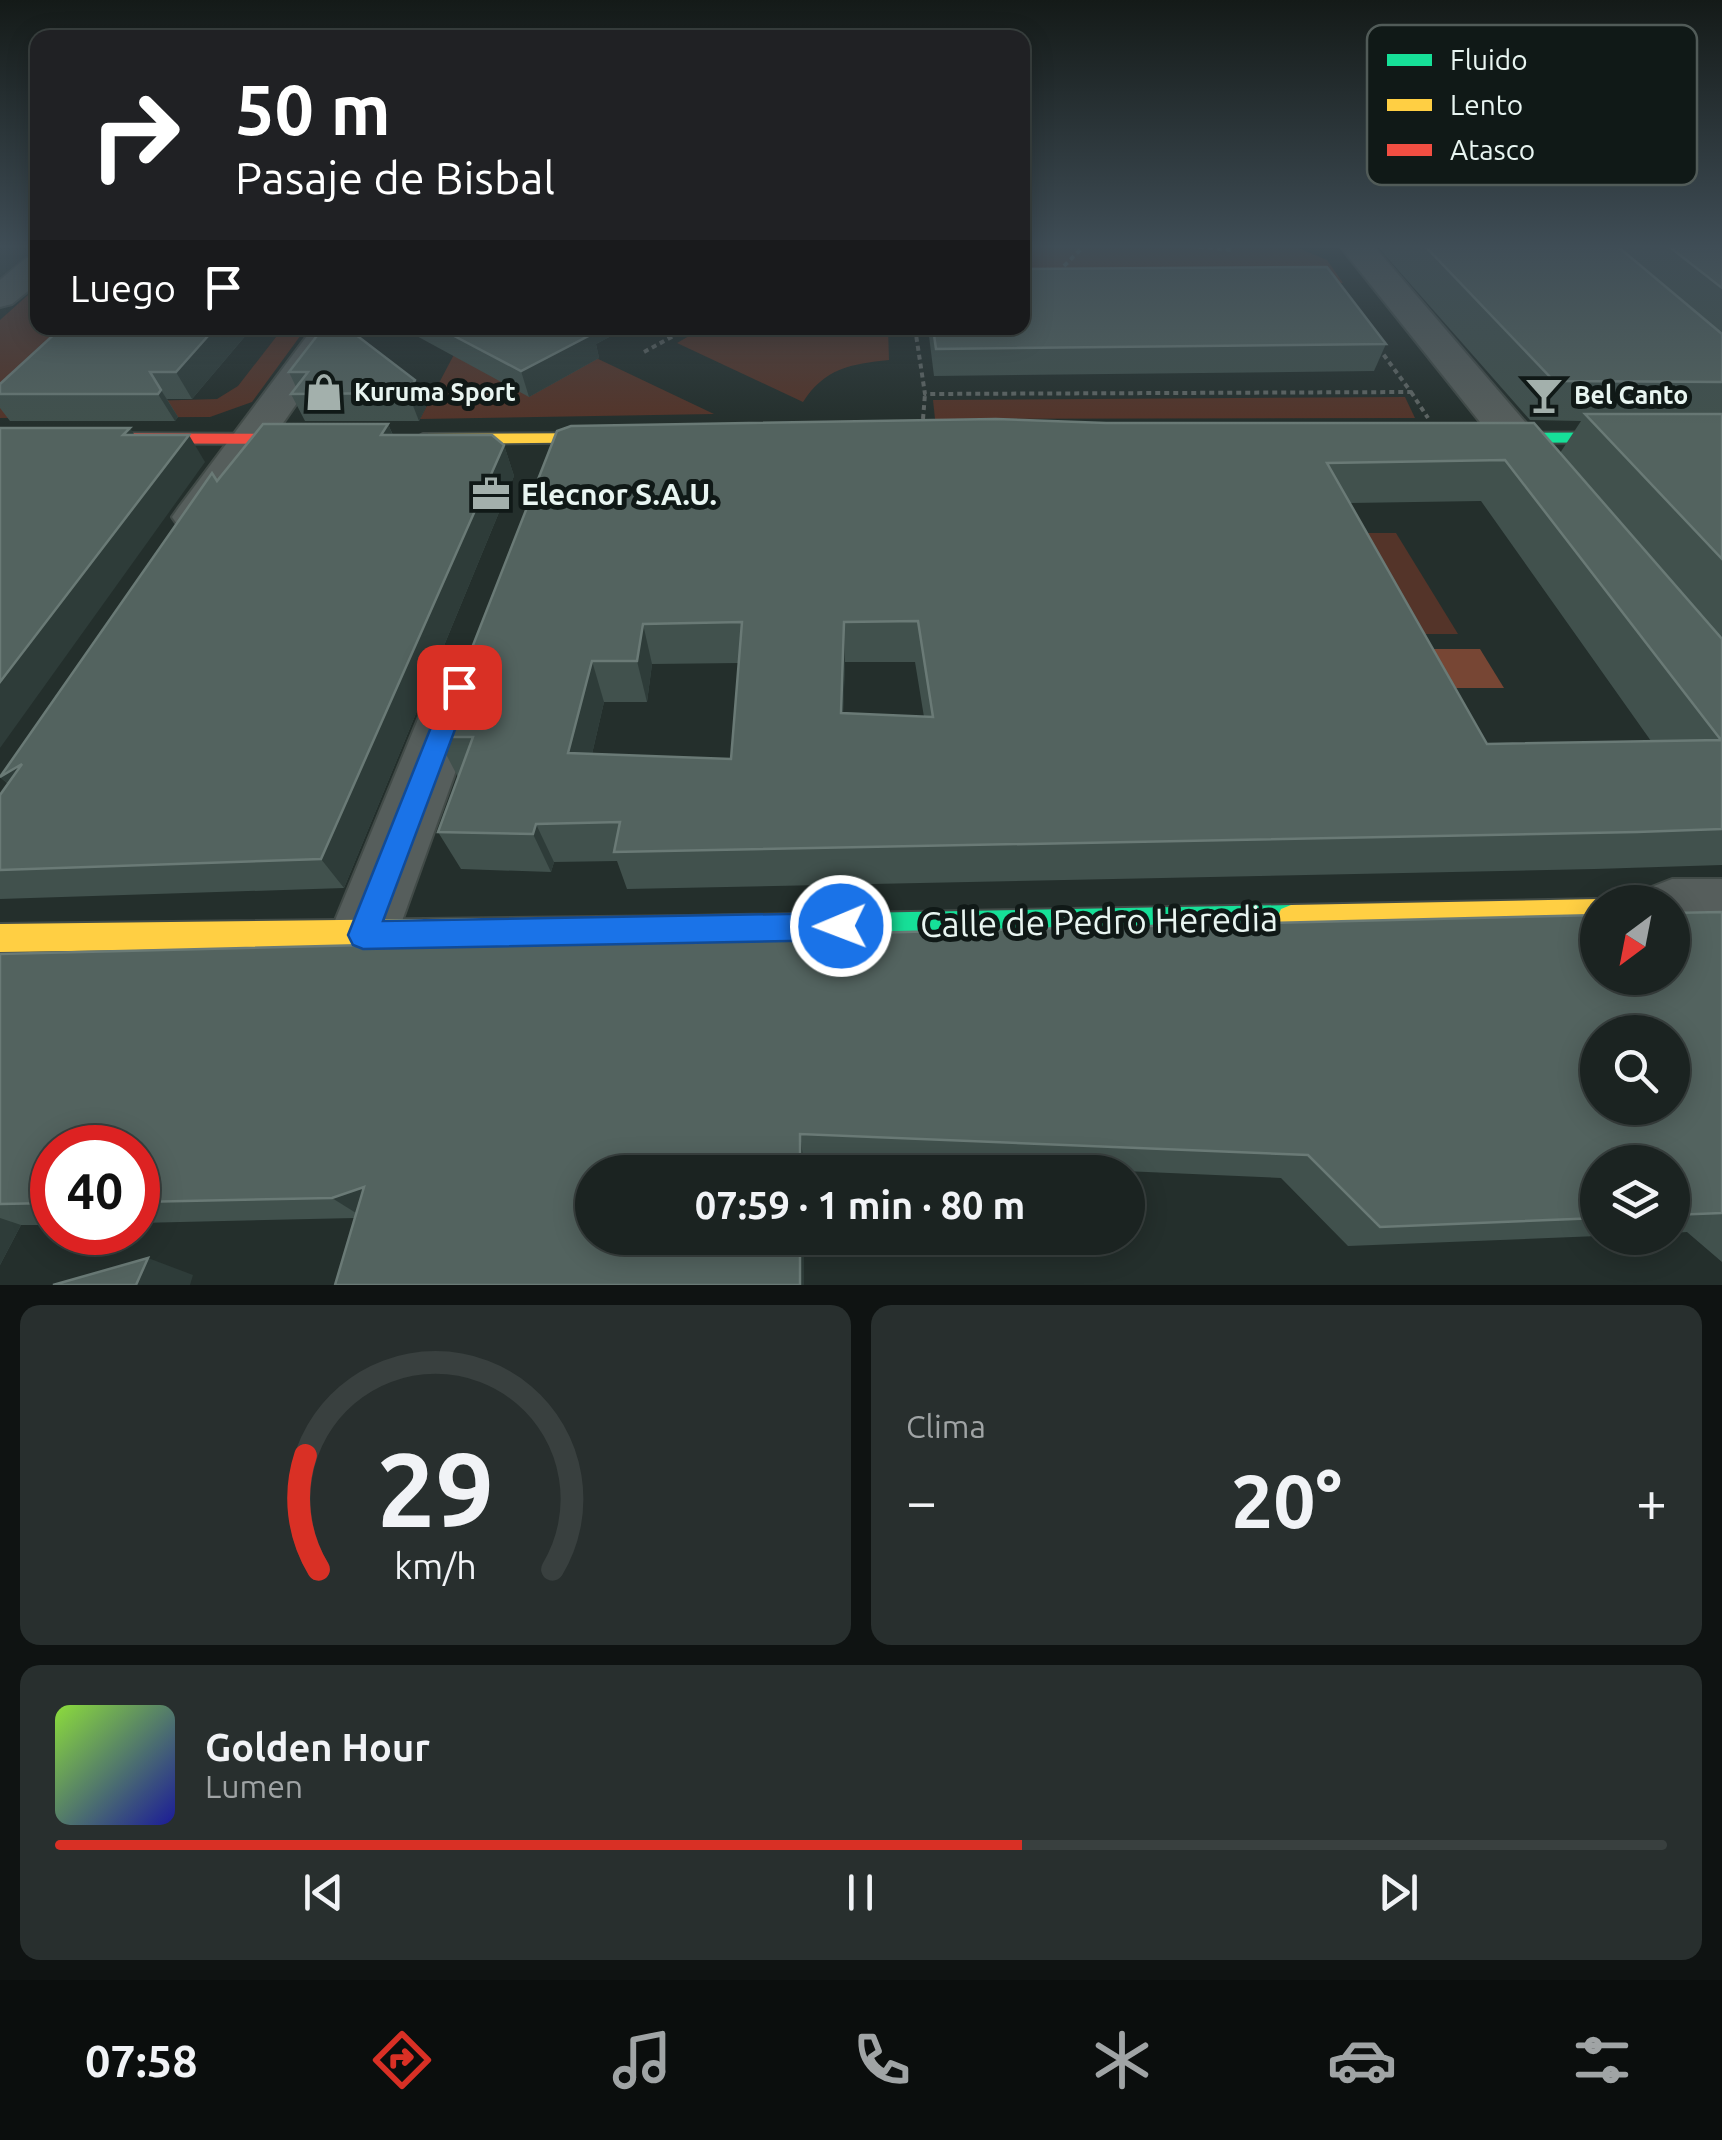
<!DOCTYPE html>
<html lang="es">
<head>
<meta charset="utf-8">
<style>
  :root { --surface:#1b2321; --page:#282f2e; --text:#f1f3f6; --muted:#a0a4a5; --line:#39403f; --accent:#d93025 }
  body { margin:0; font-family:Ubuntu,sans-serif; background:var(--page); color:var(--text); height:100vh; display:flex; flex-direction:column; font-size:38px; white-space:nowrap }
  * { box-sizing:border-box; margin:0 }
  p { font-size:32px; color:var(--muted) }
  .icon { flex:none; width:55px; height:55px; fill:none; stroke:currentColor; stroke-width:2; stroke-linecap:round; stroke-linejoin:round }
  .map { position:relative; height:1285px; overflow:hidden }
  .side { display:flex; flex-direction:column; gap:20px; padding:20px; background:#0f1312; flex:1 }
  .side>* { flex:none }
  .banner { position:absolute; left:30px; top:30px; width:1000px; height:305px; border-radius:20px; box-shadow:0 5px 25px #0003,0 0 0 2px var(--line); background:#202124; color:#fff; overflow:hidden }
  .needle { width:65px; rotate:212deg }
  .fabs { position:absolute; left:1580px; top:885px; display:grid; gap:20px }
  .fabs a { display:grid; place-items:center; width:110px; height:110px; border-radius:50%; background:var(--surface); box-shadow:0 5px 25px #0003,0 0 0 2px var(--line); font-size:50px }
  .speed { position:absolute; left:30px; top:1125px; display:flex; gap:20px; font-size:50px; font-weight:700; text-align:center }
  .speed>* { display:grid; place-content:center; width:130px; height:130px; border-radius:50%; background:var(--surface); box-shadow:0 5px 25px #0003,0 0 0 2px var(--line); line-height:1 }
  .speed .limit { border:15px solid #d22; background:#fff; color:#111 }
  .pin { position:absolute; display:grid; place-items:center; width:85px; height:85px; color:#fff; margin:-42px; border-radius:20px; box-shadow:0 5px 15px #0006 }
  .me { position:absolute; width:110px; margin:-55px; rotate:269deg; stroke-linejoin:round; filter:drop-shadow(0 0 8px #0008) }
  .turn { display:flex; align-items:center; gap:35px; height:210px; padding:0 40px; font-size:45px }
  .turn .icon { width:130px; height:130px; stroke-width:2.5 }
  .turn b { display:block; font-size:70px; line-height:85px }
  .then { display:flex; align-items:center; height:95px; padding:0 40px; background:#0003; gap:20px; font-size:38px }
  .big { font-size:75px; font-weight:600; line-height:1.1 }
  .side .tile { flex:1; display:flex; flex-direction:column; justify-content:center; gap:15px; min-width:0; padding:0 35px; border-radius:20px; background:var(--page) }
  .side .dial { align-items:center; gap:0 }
  .dial svg { height:260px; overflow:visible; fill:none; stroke:var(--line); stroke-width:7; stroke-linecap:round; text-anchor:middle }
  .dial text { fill:var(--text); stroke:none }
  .song { display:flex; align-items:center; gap:30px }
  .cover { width:120px; height:120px; border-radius:15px; background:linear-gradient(135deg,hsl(90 70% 55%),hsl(240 70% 35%)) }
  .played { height:10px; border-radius:5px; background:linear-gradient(90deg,var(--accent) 60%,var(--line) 60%) }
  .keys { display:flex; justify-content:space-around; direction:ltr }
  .heat { display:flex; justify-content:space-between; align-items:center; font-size:55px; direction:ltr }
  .side .tiles { flex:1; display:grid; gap:20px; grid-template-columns:1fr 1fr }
  .tile:last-child { grid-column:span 2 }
  .trip { position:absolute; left:575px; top:1155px; width:570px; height:100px; border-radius:50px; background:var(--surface); box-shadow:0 5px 25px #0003,0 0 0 2px var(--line); font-weight:600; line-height:100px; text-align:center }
  .menu { display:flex; height:160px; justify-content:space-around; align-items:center; background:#0b0e0d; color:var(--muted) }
  .menu .icon { width:70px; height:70px }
  .menu .selected { color:var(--accent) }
  .menu b { font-size:45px; color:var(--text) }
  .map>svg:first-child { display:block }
  .green { fill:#543429 }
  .water { fill:#774634 }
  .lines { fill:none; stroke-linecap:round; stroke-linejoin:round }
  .street-casing { stroke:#424b48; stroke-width:4 }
  .fast-casing { stroke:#424b48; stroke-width:4 }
  .slow-casing { stroke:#424b48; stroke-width:4 }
  .jam-casing { stroke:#424b48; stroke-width:4 }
  .path { stroke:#5f6664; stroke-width:4; stroke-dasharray:5 4; stroke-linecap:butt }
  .street { fill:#565e5c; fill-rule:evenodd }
  .fast { fill:#16e098; fill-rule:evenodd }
  .slow { fill:#ffcf43; fill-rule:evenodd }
  .jam { fill:#f24e42; fill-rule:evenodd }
  .wall { fill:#41514d; fill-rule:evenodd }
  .shaded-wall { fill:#2e3c39 }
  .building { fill:#53635f; stroke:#6a7a76; stroke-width:2.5; fill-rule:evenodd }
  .route { fill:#1a73e8; stroke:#114b97; stroke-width:2.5 }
  .labels { text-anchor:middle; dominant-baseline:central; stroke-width:10; stroke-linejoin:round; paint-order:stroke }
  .far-poi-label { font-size:25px; font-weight:bold; fill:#e8f5f1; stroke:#101917; text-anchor:start }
  .poi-label { font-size:30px; font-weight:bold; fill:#e8f5f1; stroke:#101917; text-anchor:start }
  .near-street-label { font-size:35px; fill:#e8f5f1; stroke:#101917 }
  .key { fill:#101917; stroke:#515b58; stroke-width:2.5 }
  .key-label { font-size:28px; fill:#e8f5f1 }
</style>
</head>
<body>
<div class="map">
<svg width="1722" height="1285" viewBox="0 0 1722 1285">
  <rect width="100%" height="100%" fill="#242f2c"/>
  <!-- green -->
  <g class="green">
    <path d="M 1022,245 L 1291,245 L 1327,260 L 1343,283 L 1023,283 Z"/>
    <path d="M 37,287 L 38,328 L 81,328 L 3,405 L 217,399 L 238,386 L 283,328 L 306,328 L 252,402 L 210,417 L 0,418 L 0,320 Z"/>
    <path d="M 468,328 L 533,328 L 714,414 L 420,419 Z"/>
    <path d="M 703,328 L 888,328 L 889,360 C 851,364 825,368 803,402 L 677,343 Z"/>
    <path d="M 1405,397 L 1415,418 L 935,419 L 933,400 Z"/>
    <path d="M 1327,533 L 1396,533 L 1458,634 L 1380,634 Z"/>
  </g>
  <!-- water -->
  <path class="water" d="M 1401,649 L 1480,649 L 1504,688 L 1422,688 Z"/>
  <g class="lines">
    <!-- street casing -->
    <g class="street-casing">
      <g id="street">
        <path d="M 1339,245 L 1373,245 L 1563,466 L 1569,476 L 1563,486 L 1547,489 L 1531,486 Z"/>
        <path d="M 38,255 L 38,283 L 12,304 L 0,307 L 0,280 L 26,258 Z"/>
        <path d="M 313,328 L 349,328 L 211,527 L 195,532 L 179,527 L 172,517 L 179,507 Z"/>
        <path d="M 464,653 L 483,659 L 491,673 L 397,935 L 387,957 L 363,967 L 339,957 L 329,935 L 437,673 L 445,659 Z"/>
        <path d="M 1672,879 L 1722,879 L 1722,939 L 1672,941 L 1672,902 L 1642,902 L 1649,888 Z"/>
      </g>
    </g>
    <!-- fast casing -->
    <g class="fast-casing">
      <g id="fast">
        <path d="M 1722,432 L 1722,442 L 1473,443 L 1464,438 L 1473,433 Z"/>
        <path d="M 1291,905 L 1301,909 L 1305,918 L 1301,927 L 1291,931 L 688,942 L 678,939 L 674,929 L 678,919 L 688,916 Z"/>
      </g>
    </g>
    <!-- slow casing -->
    <g class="slow-casing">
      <g id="slow">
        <path d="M 627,433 L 636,438 L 633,442 L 423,444 L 414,439 L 423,434 Z"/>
        <path d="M 1598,899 L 1607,902 L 1598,902 L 1598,925 L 1291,931 L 1281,927 L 1277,918 L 1281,909 L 1291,905 Z"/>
        <path d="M 688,916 L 698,919 L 702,929 L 698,939 L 688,942 L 0,952 L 0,924 Z"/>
      </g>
    </g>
    <!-- jam casing -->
    <g class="jam-casing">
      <path id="jam" d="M 0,433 L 327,434 L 336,439 L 327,444 L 0,443 Z"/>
    </g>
    <!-- path -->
    <g class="path">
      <path d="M 1181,245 L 1233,250"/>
      <path d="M 1064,266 L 1085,245"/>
      <path d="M 915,328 L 925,394 L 1411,392 L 1378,347"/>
      <path d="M 644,352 L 688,328"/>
      <path d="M 1411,392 L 1428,418"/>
      <path d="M 923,419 L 925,394"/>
    </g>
    <!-- street -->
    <use href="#street" class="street"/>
    <!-- fast -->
    <use href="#fast" class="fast"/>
    <!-- slow -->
    <use href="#slow" class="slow"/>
    <!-- jam -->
    <use href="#jam" class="jam"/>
  </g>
  <!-- wall -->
  <g class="wall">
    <path d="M 1376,245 L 1722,245 L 1722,865 L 1595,869 L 627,889 L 617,861 L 554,862 L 551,872 L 461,869 L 438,832 L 458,777 L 437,737 L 557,431 L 1560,453 L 1581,421 L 1530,420 ZM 1481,501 L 1651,741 L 1487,744 L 1350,503 ZM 845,662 L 915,662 L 924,717 L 843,713 ZM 739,663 L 731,759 L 592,754 L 604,702 L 647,702 L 652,664 Z"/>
    <path d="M 61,328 L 252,328 L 192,399 L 167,399 L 178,417 L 175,421 L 10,421 L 0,408 L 0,384 Z"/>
    <path d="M 323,328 L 415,380 L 426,407 L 419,421 L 305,421 L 291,394 L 296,387 L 289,372 Z"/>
    <path d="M 402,328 L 626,328 L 596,344 L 599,358 L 529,397 Z"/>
    <path d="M 928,328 L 1022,328 L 1386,344 L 1374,371 L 934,376 Z"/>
    <path d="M 388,424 L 393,435 L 504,445 L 514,476 L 344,888 L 0,899 L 0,795 L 8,784 L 0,777 L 217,481 Z"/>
    <path d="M 1722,912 L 1722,1262 L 1687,1232 L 1672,1233 L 1672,1162 L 1598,1162 L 1598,1236 L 1348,1246 L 1281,1178 L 803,1157 L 592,1238 L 804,1238 L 804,1285 L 355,1218 L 138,1223 L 138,1148 L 52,1148 L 52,1225 L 21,1225 L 0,1265 L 0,954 Z"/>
  </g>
  <!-- shaded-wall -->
  <g class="shaded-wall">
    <path d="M 0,245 L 38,245 L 38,247 L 0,277 Z"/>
    <path d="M 215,328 L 252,328 L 192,399 L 176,372 Z"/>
    <path d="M 579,328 L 626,328 L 596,344 L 599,358 L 529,397 L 521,371 Z"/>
    <path d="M 415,380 L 426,407 L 419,421 L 408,393 Z"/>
    <path d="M 161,390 L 178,417 L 175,421 L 158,394 Z"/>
    <path d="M 388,424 L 401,455 L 381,435 Z"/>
    <path d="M 130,428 L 148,455 L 123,435 Z"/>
    <path d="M 189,435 L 205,462 L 0,748 L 0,682 Z"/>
    <path d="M 504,445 L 514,476 L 344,888 L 321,859 Z"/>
    <path d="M 844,622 L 845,662 L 842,753 L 841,713 Z"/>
    <path d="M 643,624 L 652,664 L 647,702 L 637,661 Z"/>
    <path d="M 592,661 L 604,702 L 583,793 L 568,753 Z"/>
    <path d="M 22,764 L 34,807 L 0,777 Z"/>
    <path d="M 536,824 L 554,862 L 551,872 L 533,834 Z"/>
    <path d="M 800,1134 L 803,1157 L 803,1172 L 800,1172 Z"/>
    <path d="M 364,1187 L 364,1218 L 332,1198 Z"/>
    <path d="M 0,1218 L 21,1225 L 0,1265 Z"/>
    <rect x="800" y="1238" width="4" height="47"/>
    <path d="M 148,1258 L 193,1275 L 190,1285 L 136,1285 Z"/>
  </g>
  <!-- building -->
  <g class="building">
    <path d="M 1424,245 L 1616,245 L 1722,334 L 1722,382 L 1554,381 Z"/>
    <path d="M 1667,245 L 1722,245 L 1722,288 Z"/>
    <path d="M 1327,267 L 1386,344 L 936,349 L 933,328 L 1022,328 L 1022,269 Z"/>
    <path d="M 61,328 L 215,328 L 176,372 L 150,372 L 161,390 L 158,394 L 0,394 L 0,384 Z"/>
    <path d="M 323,328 L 347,328 L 415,380 L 408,393 L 291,394 L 308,372 L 289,372 Z"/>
    <path d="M 439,328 L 583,328 L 594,333 L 521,371 Z"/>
    <path d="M 1585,414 L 1722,414 L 1722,559 Z"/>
    <path d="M 996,419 L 1106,423 L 1534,423 L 1722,639 L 1722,829 L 1637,832 L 614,852 L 620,822 L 536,824 L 533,834 L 438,832 L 473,737 L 437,737 L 557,431 L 571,426 ZM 1505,460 L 1721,740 L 1487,744 L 1327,463 ZM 918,621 L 933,717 L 841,713 L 844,622 ZM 742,622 L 731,759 L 568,753 L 592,661 L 637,661 L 643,624 Z"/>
    <path d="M 263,424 L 388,424 L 381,435 L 492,435 L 504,445 L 321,859 L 0,870 L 0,795 L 22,764 L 0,777 L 212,473 L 217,481 Z"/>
    <path d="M 0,428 L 130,428 L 123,435 L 189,435 L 0,682 Z"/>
    <path d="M 1722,912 L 1722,1213 L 1672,1215 L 1672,1162 L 1598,1162 L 1598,1218 L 1380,1227 L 1308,1155 L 800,1134 L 800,1172 L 592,1172 L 592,1238 L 800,1238 L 800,1285 L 335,1285 L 364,1187 L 332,1198 L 138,1202 L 138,1148 L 52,1148 L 52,1203 L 0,1204 L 0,954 L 1598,915 L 1598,978 L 1672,978 L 1672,913 ZM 1598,1032 L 1672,1032 L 1672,1108 L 1598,1108 Z"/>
    <path d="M 148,1258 L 136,1285 L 53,1285 Z"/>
  </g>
  <!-- sky -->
  <linearGradient id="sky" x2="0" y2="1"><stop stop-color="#141a18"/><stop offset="0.58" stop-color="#3f4d56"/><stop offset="1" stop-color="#3f4d56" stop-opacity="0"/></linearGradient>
  <rect width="1722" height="425" fill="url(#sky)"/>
  <!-- route -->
  <path class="route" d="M 459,678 L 471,687 L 383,921 L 841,913 L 851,917 L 856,926 L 851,936 L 841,940 L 363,949 L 353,945 L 348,935 L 447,687 Z"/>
  <!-- icons -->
  <defs>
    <g id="shop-bare" transform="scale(3)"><path d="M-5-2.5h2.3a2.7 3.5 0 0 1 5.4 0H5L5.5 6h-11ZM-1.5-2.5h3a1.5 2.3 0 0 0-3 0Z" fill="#a3b0ac" stroke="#101917" stroke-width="2.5" paint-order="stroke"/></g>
    <g id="bar-bare" transform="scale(3)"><path d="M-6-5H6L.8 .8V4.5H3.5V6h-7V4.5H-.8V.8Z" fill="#a3b0ac" stroke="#101917" stroke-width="2.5" paint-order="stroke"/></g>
    <g id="office-bare" transform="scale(3)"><path d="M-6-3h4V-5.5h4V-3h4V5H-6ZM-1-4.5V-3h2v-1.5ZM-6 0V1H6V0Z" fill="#a3b0ac" stroke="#101917" stroke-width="2.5" paint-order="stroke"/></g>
  </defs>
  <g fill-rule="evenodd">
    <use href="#shop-bare" x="324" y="392"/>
    <use href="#bar-bare" x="1544" y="395"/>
    <use href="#office-bare" x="491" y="494"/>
  </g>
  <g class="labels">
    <!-- far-poi labels -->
    <g class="far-poi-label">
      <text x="354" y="392">Kuruma Sport</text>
      <text x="1574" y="395">Bel Canto</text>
    </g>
    <!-- poi labels -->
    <g class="poi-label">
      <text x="521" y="494">Elecnor S.A.U.</text>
    </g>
    <!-- near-street labels -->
    <g class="near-street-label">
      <text transform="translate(1099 921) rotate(-1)">Calle de Pedro Heredia</text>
    </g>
  </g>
  <!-- legend -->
  <rect x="1367" y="25" width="330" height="160" rx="15" class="key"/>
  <rect x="1387" y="54" width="45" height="12" fill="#16e098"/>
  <rect x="1387" y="99" width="45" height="12" fill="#ffcf43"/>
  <rect x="1387" y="144" width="45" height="12" fill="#f24e42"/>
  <g class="key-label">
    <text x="1450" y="70">Fluido</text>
    <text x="1450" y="115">Lento</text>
    <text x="1450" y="160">Atasco</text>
  </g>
</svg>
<div class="fabs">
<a><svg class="needle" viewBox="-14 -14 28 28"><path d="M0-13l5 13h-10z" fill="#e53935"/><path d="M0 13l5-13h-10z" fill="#a0a4a5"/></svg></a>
<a><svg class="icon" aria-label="search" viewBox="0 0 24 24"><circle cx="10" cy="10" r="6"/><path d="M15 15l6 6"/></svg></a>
<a><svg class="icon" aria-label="layers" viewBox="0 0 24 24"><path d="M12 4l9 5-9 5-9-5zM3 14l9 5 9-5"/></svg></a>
</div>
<div class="speed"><div class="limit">40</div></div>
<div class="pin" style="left:459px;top:687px;background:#d93025"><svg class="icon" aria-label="arrive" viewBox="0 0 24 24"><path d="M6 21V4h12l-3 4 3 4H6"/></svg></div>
<svg class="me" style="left:841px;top:926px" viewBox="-20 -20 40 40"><circle r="17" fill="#1a73e8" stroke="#fff" stroke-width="3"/><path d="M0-11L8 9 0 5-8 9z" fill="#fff"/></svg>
<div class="trip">07:59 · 1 min · 80 m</div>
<div class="banner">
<div class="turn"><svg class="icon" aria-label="right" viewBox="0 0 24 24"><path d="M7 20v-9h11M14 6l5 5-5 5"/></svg><div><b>50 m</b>Pasaje de Bisbal</div></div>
<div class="then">Luego<svg class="icon" aria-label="arrive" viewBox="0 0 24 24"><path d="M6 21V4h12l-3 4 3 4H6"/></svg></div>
</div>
</div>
<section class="side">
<div class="tiles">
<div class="tile dial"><svg viewBox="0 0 100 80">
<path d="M14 69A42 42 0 1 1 86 69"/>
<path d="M14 69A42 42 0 0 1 10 34" stroke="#d93025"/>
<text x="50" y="56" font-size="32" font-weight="700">29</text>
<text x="50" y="72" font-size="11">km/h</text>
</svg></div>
<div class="tile"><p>Clima</p>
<div class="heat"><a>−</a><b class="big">20°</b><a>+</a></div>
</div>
<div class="tile">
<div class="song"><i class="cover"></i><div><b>Golden Hour</b><p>Lumen</p></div></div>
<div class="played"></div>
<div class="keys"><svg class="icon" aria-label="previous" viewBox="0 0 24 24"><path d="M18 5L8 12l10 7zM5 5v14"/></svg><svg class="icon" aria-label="pause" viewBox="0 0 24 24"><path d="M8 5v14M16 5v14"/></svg><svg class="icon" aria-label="next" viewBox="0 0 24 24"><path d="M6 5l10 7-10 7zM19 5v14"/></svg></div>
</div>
</div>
</section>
<nav class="menu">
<b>07:58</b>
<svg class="icon selected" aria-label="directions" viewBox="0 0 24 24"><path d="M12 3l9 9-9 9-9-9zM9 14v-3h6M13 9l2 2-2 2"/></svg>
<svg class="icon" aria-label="music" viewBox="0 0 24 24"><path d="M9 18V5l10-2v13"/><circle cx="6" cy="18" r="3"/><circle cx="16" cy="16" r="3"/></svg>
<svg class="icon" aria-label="phone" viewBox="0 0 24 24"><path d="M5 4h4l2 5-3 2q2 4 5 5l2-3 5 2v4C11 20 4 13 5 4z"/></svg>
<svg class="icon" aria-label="climate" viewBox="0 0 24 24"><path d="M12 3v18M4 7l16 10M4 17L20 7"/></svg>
<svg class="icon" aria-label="car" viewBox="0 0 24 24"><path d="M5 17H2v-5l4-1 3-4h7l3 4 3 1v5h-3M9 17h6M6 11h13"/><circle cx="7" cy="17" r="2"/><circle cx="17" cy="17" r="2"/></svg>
<svg class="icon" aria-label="filters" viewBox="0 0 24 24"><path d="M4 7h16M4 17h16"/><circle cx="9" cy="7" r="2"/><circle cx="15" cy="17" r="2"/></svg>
</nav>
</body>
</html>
